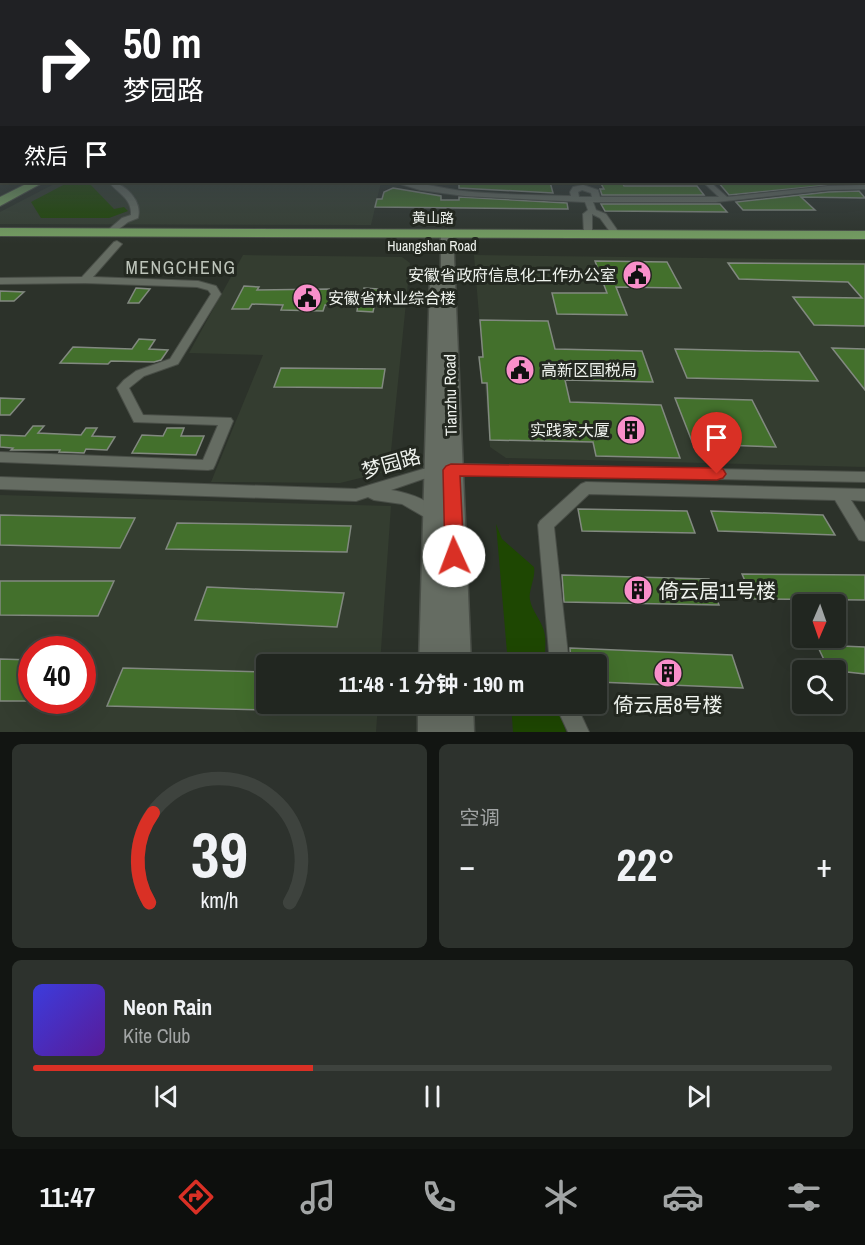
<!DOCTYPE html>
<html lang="zh">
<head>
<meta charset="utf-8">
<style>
  :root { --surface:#212620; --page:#2d322d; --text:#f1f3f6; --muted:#a2a5a5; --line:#3e433e; --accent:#d93025 }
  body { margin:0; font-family:"Archivo Narrow","Noto Sans SC",sans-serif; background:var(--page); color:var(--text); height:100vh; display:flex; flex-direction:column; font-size:22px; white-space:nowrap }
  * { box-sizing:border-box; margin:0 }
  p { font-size:20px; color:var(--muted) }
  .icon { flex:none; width:33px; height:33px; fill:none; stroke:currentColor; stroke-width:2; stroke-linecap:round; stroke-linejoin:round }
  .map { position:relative; height:732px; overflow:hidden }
  .details { display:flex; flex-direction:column; gap:12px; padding:12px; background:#121512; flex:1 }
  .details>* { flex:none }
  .hud { position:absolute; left:0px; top:0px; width:866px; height:183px; box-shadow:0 6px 24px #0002,0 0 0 2px var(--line); background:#202124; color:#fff; overflow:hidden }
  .needle { width:39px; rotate:182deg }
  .fabs { position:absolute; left:792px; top:594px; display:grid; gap:12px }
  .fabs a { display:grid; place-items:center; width:54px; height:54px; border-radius:6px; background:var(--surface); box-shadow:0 6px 24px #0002,0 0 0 2px var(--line); font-size:30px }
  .speed { position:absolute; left:18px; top:636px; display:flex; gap:12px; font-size:30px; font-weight:700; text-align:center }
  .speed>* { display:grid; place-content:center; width:78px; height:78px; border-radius:50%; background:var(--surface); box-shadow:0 6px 24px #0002,0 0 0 2px var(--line); line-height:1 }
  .speed .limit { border:9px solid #d22; background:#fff; color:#111 }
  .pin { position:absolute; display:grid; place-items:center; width:51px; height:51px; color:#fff; margin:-62px -26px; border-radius:50% 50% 50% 0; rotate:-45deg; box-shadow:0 0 6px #0007 }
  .pin .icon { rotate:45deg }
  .me { position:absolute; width:66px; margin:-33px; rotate:358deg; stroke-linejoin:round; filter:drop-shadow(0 0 4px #0008) }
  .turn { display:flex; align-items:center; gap:21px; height:126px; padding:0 24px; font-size:27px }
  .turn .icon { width:78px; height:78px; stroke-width:2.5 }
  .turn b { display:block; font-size:42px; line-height:51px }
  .then { display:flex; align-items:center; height:57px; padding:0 24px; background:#0003; gap:12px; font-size:22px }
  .big { font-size:45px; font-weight:700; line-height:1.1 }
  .details .widget { flex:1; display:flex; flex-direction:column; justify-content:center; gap:9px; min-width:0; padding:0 21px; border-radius:9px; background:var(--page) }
  .details .dial { align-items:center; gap:0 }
  .dial svg { height:156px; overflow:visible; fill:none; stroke:var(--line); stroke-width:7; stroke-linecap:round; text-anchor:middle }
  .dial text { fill:var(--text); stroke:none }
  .song { display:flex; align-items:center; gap:18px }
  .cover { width:72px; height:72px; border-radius:9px; background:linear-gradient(135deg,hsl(240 70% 55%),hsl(270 70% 35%)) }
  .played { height:6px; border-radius:3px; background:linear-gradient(90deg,var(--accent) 35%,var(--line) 35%) }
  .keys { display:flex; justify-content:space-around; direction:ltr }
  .heat { display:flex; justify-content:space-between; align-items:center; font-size:33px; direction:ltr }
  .details .tiles { flex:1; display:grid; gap:12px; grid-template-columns:1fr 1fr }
  .widget:last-child { grid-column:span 2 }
  .trip { position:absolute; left:256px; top:654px; width:351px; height:60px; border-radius:6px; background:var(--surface); box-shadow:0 6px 24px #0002,0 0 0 2px var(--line); font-weight:700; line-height:60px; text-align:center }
  .dock { display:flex; height:96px; justify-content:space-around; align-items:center; background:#0d0f0d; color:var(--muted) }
  .dock .icon { width:42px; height:42px }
  .dock .on { color:var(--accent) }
  .dock b { font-size:27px; color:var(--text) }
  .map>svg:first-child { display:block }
  .built { fill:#343d30; fill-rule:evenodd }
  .green { fill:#1e4702 }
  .building { fill:#43702c; stroke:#828980; stroke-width:1.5 }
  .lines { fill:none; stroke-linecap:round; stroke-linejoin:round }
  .street-casing { stroke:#494e47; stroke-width:2 }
  .secondary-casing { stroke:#494e47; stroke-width:3 }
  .primary-casing { stroke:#494e47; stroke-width:2 }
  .street { fill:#656c62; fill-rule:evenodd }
  .secondary { fill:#656c62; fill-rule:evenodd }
  .primary { fill:#759f61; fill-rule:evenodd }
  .route { fill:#d93025; stroke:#8d1f18; stroke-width:1.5 }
  .labels { text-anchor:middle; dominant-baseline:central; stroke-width:6; stroke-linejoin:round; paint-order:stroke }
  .far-street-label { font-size:14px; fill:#eef2ed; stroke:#232820 }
  .poi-label { font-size:16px; fill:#eef2ed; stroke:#232820; text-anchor:end }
  .street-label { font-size:16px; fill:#eef2ed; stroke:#232820 }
  .neighbourhood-label { font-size:18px; letter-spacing:1.5px; fill:#bdc4ba; stroke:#232820 }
  .near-street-label { font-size:20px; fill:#eef2ed; stroke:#232820 }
  .near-poi-label { font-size:20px; fill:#eef2ed; stroke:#232820; text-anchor:start }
</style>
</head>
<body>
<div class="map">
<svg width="865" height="732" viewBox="0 0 865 732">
  <rect width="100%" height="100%" fill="#2c322a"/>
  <!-- built -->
  <g class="built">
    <path d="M 58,182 L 381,182 L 371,225 L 0,224 L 0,212 Z"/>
    <path d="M 243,255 L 402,257 L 410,263 L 389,471 L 340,483 L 211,482 L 263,355 L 189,353 Z"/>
    <path d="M 474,255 L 865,260 L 865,467 L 506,458 L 490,447 Z"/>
    <path d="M 0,495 L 391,506 L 380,664 L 267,664 L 267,704 L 378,704 L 376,732 L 0,732 ZM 32,650 L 82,650 L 82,700 L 32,700 Z"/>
  </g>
  <!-- green -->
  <g class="green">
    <path d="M 69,182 L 92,182 L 89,183 L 114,209 L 124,207 L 128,211 L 109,218 L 41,218 L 31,202 Z"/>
    <path d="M 496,524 L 502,539 L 534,567 C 536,578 528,590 530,600 C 532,611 541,620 544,631 C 547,641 544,654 545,664 L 508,664 Z"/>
    <path d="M 511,704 L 557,704 L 566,732 L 513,732 Z"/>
  </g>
  <!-- building -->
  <g class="building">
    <path d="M 463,182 L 534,184 L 533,182 L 550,182 L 553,193 L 459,188 L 459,183 Z"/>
    <path d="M 600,182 L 622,182 L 624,186 L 697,186 L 704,195 L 602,195 L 600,189 L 604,189 Z"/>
    <path d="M 718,182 L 847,182 L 849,183 L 729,195 Z"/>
    <path d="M 393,188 L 441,196 L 441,200 L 459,200 L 459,197 L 567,203 L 568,209 L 375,207 L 377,199 L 382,199 L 384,192 Z"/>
    <path d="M 859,191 L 865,198 L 801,197 L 815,210 L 743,210 L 736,202 L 828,192 Z"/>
    <path d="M 601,204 L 720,204 L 727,212 L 605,211 Z"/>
    <path d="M 595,261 L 667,262 L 681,288 L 616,287 L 627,315 L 557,314 L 552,293 L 607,293 Z"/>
    <path d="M 728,263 L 865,264 L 865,326 L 814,325 L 793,297 L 862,298 L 848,282 L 739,279 Z"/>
    <path d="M 244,286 L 259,287 L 257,290 L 329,289 L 328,292 L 363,292 L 364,288 L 378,289 L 373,312 L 357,311 L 358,305 L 325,305 L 323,311 L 281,310 L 283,305 L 252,304 L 249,309 L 232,309 Z"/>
    <path d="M 136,288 L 150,289 L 139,303 L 128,303 Z"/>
    <path d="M 0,291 L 24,292 L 14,301 L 0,301 Z"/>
    <path d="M 480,320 L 548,321 L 555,349 L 642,351 L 653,382 L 565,380 L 570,402 L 661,405 L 680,458 L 596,456 L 593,442 L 490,440 L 487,383 L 482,383 L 479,357 L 483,357 Z"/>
    <path d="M 139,339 L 155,340 L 149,349 L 168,350 L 161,360 L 154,362 L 111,361 L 108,364 L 60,363 L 73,347 L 132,349 Z"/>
    <path d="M 832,348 L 865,349 L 865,390 Z"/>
    <path d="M 675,349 L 799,352 L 818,381 L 687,378 Z"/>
    <path d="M 281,368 L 385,369 L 382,388 L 274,387 Z"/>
    <path d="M 0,398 L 24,399 L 10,415 L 0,415 Z"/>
    <path d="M 675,398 L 752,400 L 776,447 L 693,444 Z"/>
    <path d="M 33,426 L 44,426 L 38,433 L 81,435 L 86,428 L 97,428 L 92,436 L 115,437 L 107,450 L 86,449 L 84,453 L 59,452 L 60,450 L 11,450 L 13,448 L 0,447 L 0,435 L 25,436 Z"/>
    <path d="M 167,428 L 184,428 L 181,436 L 204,436 L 196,455 L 132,453 L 142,435 L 163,436 Z"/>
    <path d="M 578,509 L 687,511 L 695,533 L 582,531 Z"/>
    <path d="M 711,511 L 823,515 L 835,535 L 718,531 Z"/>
    <path d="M 0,515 L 135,518 L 120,548 L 0,545 Z"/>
    <path d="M 177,523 L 351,526 L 347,552 L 166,549 Z"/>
    <path d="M 742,574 L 865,575 L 865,600 L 753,599 Z"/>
    <path d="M 562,575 L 709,579 L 719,605 L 564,602 Z"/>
    <path d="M 0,581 L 114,581 L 98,616 L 0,615 Z"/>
    <path d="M 207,587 L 344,593 L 337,627 L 195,620 Z"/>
    <path d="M 817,645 L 865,647 L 865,674 L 829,670 Z"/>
    <path d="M 570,648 L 732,655 L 743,688 L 597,682 L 597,664 L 571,664 Z"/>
    <path d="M 0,659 L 32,660 L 32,701 L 0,701 Z"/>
    <path d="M 123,668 L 267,672 L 267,710 L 107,706 Z"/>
    <path d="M 277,704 L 329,704 L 327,712 L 277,711 Z"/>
  </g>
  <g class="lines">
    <!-- street casing -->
    <g class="street-casing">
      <g id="street">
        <path d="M 109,182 C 125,182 143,202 138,218 L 128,222 L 111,235 L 108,234 L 108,230 L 122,218 L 131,215 C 132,198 117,193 109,182 Z"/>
        <path d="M 394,182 C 414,180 442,189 463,191 C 499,195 535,195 571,196 L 570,192 L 573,187 L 583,185 L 598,190 L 600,197 L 719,197 L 703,182 L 710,182 L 727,197 L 828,186 L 865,185 L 865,189 L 828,190 L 716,202 L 593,202 L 596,210 L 606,214 L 620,234 L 616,237 L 613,236 L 600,218 L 592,214 L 592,234 L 588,237 L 584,234 L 583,214 L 588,210 L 585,202 L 465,196 L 420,190 ZM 582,190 L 591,193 L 592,197 L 579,197 L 578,192 Z"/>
        <path d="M 117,241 L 122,244 L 93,277 L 198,281 L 216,286 L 221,294 L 178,364 L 144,376 L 129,388 L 143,415 L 231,418 L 233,421 L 215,465 L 213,469 L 208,470 L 0,462 L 0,452 L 203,460 L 218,425 L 134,422 L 117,388 L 124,380 L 136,371 L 170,359 L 211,294 L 208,290 L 197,287 L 85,283 L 0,284 L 0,278 L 82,277 L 114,242 Z"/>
        <path d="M 465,464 L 865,472 L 865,482 L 465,474 L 423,479 L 391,490 C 408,493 431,499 441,516 L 439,520 L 433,522 L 402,504 L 374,500 L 368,497 L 356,501 L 0,489 L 0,477 L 356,489 L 423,469 Z"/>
        <path d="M 586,482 L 865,489 L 865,501 L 851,500 L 865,522 L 865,541 L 859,540 L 835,500 L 589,494 L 554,527 L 569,664 L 550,664 L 538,525 L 540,521 L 581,484 Z"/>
        <path d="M 555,704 L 576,704 L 589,732 L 568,732 Z"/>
      </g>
    </g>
    <!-- secondary casing -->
    <g class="secondary-casing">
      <g id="secondary">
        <path d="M 447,230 L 453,234 L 471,664 L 419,664 L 430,279 L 432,276 L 441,276 L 441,234 Z"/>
        <path d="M 418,704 L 473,704 L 474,732 L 418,732 Z"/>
      </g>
    </g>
    <!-- primary casing -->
    <g class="primary-casing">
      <g id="primary">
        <path d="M 30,182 L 44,182 L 0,206 L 0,197 Z"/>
        <path d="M 0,228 L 865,231 L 865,239 L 0,236 Z"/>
      </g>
    </g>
    <!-- street -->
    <use href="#street" class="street"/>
    <!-- secondary -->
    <use href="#secondary" class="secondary"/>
    <!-- primary -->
    <use href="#primary" class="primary"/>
  </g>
  <!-- sky -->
  <linearGradient id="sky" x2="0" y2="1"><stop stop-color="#181c17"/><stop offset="0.58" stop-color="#454f55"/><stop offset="1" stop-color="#454f55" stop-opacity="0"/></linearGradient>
  <rect width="865" height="244" fill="url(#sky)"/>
  <!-- route -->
  <path class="route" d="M 451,464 L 717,468 L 723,469 L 726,474 L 723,478 L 717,480 L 460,476 L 464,556 L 461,562 L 454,564 L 448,562 L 445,556 L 443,470 L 446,466 Z"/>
  <!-- icons -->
  <defs>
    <g id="civic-disc" transform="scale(1.5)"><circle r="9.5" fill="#f98fca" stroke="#232820"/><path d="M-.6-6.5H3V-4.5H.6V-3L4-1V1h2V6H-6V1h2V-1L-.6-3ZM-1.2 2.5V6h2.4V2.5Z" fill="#111"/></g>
    <g id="building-disc" transform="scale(1.5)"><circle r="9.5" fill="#f98fca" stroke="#232820"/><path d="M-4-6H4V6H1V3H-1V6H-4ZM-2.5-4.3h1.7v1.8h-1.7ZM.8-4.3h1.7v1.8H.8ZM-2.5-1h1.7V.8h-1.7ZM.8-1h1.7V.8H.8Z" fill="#111"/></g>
  </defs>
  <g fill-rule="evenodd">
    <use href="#civic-disc" x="637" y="275"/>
    <use href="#civic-disc" x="307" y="298"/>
    <use href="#civic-disc" x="520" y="370"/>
    <use href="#building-disc" x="631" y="430"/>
    <use href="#building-disc" x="638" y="590"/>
    <use href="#building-disc" x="668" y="673"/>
  </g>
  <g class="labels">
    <!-- far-street labels -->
    <g class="far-street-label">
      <text x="433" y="218">黄山路</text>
      <text x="432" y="246">Huangshan Road</text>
    </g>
    <!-- poi labels -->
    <g class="poi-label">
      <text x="616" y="275">安徽省政府信息化工作办公室</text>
      <text x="328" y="298" text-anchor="start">安徽省林业综合楼</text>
      <text x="541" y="370" text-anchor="start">高新区国税局</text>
      <text x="610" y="430">实践家大厦</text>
    </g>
    <!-- street labels -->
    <g class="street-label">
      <text transform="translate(450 395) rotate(-91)">Tianzhu Road</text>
    </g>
    <!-- neighbourhood labels -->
    <g class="neighbourhood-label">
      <text x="181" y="267">MENGCHENG</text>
    </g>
    <!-- near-street labels -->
    <g class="near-street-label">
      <text transform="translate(391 463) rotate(-16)">梦园路</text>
    </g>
    <!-- near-poi labels -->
    <g class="near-poi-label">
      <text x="659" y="590">倚云居11号楼</text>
      <text x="668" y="704" text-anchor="middle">倚云居8号楼</text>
    </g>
  </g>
</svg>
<div class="fabs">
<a><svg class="needle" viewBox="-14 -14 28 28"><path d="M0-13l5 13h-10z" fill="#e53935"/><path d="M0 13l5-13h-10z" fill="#a2a5a5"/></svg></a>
<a><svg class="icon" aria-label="search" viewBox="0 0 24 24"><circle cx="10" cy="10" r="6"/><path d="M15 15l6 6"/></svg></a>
</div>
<div class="speed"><div class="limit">40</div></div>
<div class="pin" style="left:717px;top:474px;background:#d93025"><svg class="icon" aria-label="arrive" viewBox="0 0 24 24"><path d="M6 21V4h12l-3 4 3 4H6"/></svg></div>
<svg class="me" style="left:454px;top:556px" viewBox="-20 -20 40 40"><circle r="19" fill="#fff"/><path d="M0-13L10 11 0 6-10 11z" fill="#d93025"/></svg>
<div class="trip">11:48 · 1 分钟 · 190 m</div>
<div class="hud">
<div class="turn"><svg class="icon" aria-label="right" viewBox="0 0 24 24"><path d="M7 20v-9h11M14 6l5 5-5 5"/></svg><div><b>50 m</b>梦园路</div></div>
<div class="then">然后<svg class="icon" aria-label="arrive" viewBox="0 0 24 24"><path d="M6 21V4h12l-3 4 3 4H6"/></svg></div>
</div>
</div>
<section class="details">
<div class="tiles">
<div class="widget dial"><svg viewBox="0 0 100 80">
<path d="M14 69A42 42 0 1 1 86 69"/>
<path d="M14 69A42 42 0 0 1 16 23" stroke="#d93025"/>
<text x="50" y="56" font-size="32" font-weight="700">39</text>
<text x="50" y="72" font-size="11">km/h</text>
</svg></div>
<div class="widget"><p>空调</p>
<div class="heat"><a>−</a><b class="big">22°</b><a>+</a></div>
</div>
<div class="widget">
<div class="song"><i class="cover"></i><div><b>Neon Rain</b><p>Kite Club</p></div></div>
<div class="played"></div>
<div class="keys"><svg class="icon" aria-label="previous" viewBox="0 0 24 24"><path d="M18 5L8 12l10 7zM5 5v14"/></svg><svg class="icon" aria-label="pause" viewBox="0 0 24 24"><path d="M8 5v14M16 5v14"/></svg><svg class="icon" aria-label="next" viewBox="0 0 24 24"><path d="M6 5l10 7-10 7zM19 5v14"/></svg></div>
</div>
</div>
</section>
<nav class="dock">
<b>11:47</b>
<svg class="icon on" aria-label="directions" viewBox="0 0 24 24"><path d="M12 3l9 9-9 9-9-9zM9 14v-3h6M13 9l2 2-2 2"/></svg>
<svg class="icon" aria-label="music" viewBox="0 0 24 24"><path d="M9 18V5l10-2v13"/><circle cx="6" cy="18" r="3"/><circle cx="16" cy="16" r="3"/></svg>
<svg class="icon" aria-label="phone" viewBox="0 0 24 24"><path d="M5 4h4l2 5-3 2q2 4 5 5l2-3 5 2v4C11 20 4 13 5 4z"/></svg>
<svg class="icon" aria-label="climate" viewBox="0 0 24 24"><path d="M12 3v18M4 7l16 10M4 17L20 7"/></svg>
<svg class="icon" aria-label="car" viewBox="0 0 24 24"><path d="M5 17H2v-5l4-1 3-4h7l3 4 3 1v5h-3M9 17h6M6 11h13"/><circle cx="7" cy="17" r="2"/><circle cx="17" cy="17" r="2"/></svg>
<svg class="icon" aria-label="filters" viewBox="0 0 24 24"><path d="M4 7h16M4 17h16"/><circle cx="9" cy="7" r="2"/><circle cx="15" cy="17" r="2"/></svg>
</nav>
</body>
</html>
